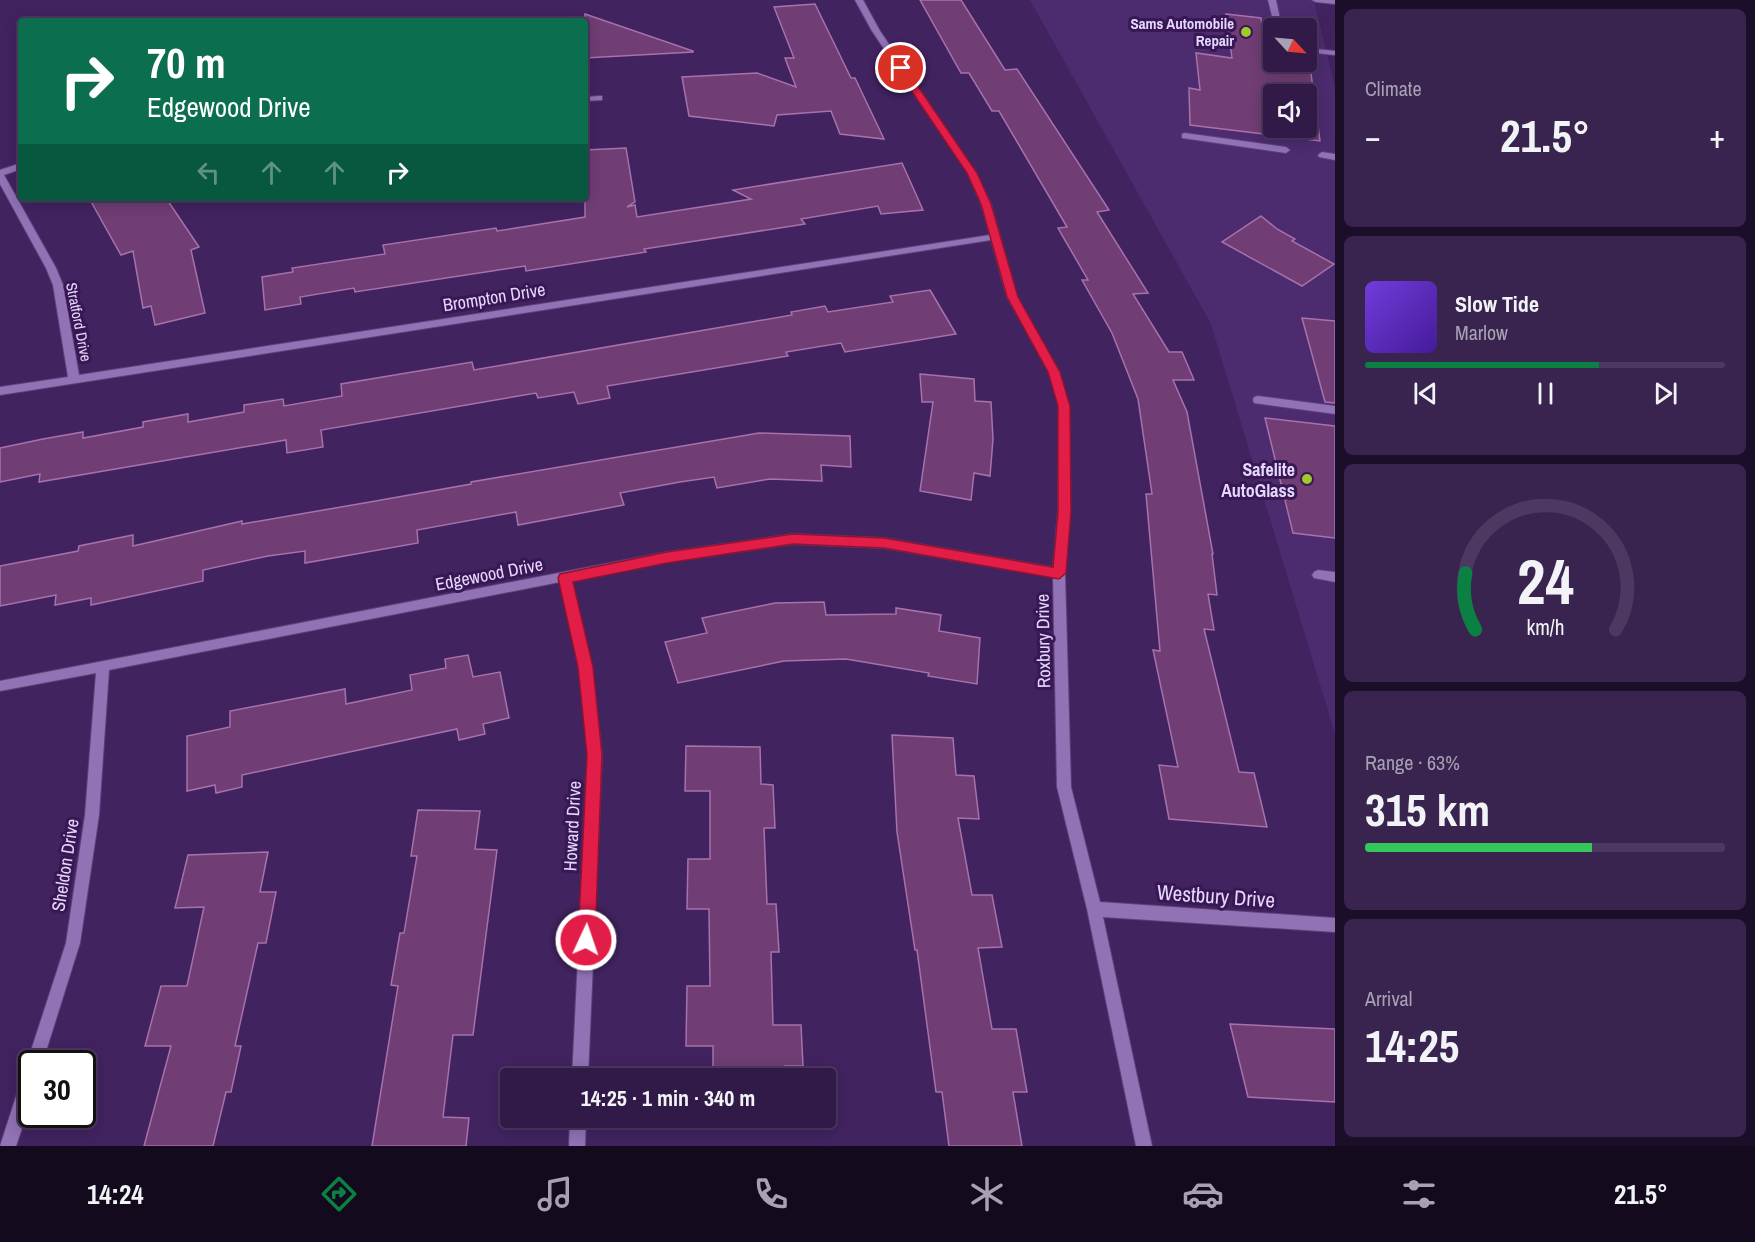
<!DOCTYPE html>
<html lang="en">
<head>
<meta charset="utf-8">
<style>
  :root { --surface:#311a48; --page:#39234f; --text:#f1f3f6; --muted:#a8a1b4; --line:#4c3860; --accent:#0b8043 }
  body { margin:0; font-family:"Archivo Narrow",sans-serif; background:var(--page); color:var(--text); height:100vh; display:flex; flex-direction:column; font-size:22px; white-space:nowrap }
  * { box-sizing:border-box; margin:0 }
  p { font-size:20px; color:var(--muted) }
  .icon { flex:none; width:33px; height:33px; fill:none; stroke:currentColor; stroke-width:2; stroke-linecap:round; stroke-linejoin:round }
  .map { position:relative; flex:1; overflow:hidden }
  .sheet { display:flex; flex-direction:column; gap:9px; padding:9px; background:#1b0e28; width:420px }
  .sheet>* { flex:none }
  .hud { position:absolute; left:18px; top:18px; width:570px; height:183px; border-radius:6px; box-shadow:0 3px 15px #0003,0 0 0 2px var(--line); background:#0b6e4f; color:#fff; overflow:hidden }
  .needle { width:39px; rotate:116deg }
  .tools { position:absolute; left:1263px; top:18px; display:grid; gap:12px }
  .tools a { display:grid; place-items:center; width:54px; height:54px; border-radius:6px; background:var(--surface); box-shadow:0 3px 15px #0003,0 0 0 2px var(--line); font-size:30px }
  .speed { position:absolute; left:18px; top:1050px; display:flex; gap:12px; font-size:30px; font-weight:700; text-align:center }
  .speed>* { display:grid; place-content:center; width:78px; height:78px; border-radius:50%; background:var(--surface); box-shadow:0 3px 15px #0003,0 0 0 2px var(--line); line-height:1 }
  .speed .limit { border:3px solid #111; border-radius:9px; background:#fff; color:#111 }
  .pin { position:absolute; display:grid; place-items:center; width:51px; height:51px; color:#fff; margin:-26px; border:3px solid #fff; border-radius:50%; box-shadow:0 2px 6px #0007 }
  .me { position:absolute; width:66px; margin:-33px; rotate:3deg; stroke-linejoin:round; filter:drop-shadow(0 0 4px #0008) }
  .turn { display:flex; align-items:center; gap:21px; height:126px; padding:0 30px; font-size:27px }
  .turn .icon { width:78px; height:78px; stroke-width:2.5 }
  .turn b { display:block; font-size:42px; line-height:51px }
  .lanes { display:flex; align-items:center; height:57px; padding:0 30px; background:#0003; justify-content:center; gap:30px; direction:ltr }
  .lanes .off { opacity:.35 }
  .big { font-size:45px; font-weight:800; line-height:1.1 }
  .sheet .tile { flex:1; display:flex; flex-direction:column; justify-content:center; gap:9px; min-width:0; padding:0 21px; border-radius:9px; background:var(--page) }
  .sheet .dial { align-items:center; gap:0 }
  .dial svg { height:156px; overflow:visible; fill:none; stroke:var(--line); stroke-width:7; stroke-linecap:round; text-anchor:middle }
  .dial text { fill:var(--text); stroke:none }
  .song { display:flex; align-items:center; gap:18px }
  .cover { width:72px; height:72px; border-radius:9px; background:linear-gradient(135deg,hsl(260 70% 55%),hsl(260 70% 35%)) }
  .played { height:6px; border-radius:3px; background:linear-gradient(90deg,var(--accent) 65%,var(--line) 65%) }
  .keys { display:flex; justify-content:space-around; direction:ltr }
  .heat { display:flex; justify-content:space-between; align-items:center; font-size:33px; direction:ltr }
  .charge { height:9px; border-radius:4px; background:linear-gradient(90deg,#34c759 63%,var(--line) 0) }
  .trip { position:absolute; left:500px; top:1068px; width:336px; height:60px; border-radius:6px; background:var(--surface); box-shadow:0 3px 15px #0003,0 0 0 2px var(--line); font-weight:800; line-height:60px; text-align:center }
  .tabs { display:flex; height:96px; justify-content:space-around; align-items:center; background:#140a1d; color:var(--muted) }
  .tabs .icon { width:42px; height:42px }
  .tabs .selected { color:var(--accent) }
  .tabs b { font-size:27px; color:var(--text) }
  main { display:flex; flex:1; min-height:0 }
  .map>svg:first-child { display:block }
  .built { fill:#4c2b6f; fill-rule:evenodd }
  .building { fill:#703d74; stroke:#a772ac; stroke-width:1.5; fill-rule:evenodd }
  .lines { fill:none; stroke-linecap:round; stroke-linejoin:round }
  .service-casing { stroke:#5d4177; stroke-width:2 }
  .minor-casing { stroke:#5d4177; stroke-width:2 }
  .service { fill:#9072b5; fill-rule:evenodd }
  .minor { fill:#9072b5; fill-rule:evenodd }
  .route { fill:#e11d48; stroke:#92132f; stroke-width:1.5 }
  .poi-dot { fill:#a0c92b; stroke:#371855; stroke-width:2 }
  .labels { text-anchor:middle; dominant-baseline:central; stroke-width:6; stroke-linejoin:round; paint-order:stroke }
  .far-poi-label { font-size:15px; font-weight:bold; fill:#e6d7fc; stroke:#371855; text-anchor:end }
  .far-street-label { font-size:15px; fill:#e6d7fc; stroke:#371855 }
  .street-label { font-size:18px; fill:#e6d7fc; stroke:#371855 }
  .poi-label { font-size:18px; font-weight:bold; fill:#e6d7fc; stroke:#371855; text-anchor:end }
  .near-street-label { font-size:21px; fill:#e6d7fc; stroke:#371855 }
</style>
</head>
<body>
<main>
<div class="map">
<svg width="1335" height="1146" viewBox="0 0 1335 1146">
  <rect width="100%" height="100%" fill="#412360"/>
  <!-- built -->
  <path class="built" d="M 1030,0 L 1314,0 L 1335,87 L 1335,734 L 1211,324 ZM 1274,28 L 1306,28 L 1306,62 L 1274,62 ZM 1274,94 L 1306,94 L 1306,128 L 1274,128 Z"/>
  <!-- building -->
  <g class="building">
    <path d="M 920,0 L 961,0 L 1005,70 L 1017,69 L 1109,210 L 1097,212 L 1148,293 L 1133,294 L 1169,352 L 1182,352 L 1194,380 L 1173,380 L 1187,412 L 1213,554 L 1212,554 L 1217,595 L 1208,594 L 1214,630 L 1204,629 L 1239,772 L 1254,773 L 1267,827 L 1169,819 L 1159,765 L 1178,767 L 1153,650 L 1160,651 L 1146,494 L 1152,494 L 1138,399 L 1112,333 L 1082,280 L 1088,280 L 1058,228 L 1067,227 L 999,111 L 992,111 L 969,73 L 961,73 Z"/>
    <path d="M 815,4 L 851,78 L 855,78 L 884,139 L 840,134 L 831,111 L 777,115 L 774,126 L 689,116 L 682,77 L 757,73 L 796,87 L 785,58 L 794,58 L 774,7 Z"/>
    <path d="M 585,14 L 693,51 L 693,52 L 585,58 Z"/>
    <path d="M 1226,14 L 1261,18 L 1266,61 L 1310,66 L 1320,141 L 1190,125 L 1189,88 L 1200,90 L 1196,53 L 1232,58 ZM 1274,94 L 1306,94 L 1306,128 L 1274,128 Z"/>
    <path d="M 626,148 L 635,202 L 627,207 L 635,205 L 637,217 L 751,199 L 733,190 L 902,163 L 923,210 L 881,214 L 878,206 L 801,219 L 805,224 L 644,249 L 646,252 L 526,271 L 525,266 L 355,292 L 354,288 L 300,297 L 301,304 L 265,310 L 262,277 L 293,272 L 292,268 L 385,254 L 383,245 L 496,228 L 497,231 L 585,217 L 585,150 Z"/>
    <path d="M 89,198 L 166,198 L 199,247 L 191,250 L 205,313 L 155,325 L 151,306 L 143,308 L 133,251 L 121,255 Z"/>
    <path d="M 1261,216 L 1277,229 L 1295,239 L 1292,241 L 1334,264 L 1302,286 L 1222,242 Z"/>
    <path d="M 930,290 L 956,334 L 845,352 L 841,343 L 786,352 L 788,356 L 607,386 L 610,398 L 578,404 L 574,392 L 538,398 L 536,393 L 321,430 L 323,447 L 287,453 L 286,440 L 39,482 L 40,474 L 0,482 L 0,448 L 43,439 L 83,432 L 83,438 L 143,427 L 143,422 L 188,414 L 188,422 L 244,412 L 244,405 L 283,399 L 284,406 L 342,396 L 341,384 L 472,362 L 474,370 L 792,315 L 791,312 L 825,306 L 828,312 L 893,302 L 890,296 Z"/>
    <path d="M 1302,318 L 1335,321 L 1335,403 L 1325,402 Z"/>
    <path d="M 920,374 L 974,379 L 975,401 L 991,402 L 993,439 L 990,476 L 974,473 L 971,500 L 920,491 L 933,402 L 922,402 Z"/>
    <path d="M 1265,418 L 1335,426 L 1335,538 L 1293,533 Z"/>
    <path d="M 759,433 L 850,436 L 851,467 L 821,465 L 822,481 L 770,479 L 717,488 L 714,477 L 680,482 L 620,493 L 624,505 L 518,525 L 516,512 L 417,530 L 418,543 L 305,563 L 305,551 L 268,556 L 203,570 L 203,581 L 91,605 L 91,598 L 55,605 L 56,595 L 0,606 L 0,566 L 78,551 L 79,546 L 133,535 L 133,546 L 242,521 L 242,524 L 370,502 L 471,484 L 471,482 Z"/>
    <path d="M 824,602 L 826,615 L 896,614 L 896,608 L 941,615 L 939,631 L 980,638 L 977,684 L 928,676 L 929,673 L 846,659 L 784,661 L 678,683 L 665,642 L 707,633 L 702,618 L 775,603 Z"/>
    <path d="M 468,655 L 473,677 L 500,672 L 509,718 L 483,724 L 485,734 L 459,740 L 457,729 L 242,775 L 242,787 L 216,793 L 215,785 L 187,791 L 187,736 L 230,727 L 230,711 L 345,689 L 346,704 L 412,690 L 410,675 L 446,668 L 445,659 Z"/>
    <path d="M 892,735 L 953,738 L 956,775 L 974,776 L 979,819 L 958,818 L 972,895 L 992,895 L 1002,947 L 978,948 L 992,1029 L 1016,1029 L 1027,1092 L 1013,1092 L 1022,1146 L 949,1146 L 942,1092 L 936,1092 L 917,950 L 915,950 L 897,832 Z"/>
    <path d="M 686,746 L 760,747 L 761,784 L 773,785 L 775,828 L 764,828 L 767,904 L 776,904 L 779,952 L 771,952 L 773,1025 L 801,1025 L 803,1066 L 785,1066 L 785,1078 L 713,1078 L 713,1046 L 686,1046 L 687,986 L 710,986 L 709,909 L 687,909 L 688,859 L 710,859 L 710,791 L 685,791 Z"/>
    <path d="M 418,810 L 480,811 L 475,849 L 497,850 L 473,1035 L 453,1035 L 443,1117 L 469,1118 L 466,1146 L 372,1146 L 398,986 L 391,985 L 400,933 L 404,933 L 417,856 L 411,856 Z"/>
    <path d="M 268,852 L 260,892 L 276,892 L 266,943 L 258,943 L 235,1046 L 241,1046 L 231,1092 L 226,1092 L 213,1146 L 144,1146 L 171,1046 L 145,1046 L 161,986 L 187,986 L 204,907 L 175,908 L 188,855 Z"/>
    <path d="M 1230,1024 L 1335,1029 L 1335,1102 L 1248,1097 Z"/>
  </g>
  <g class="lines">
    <!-- service casing -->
    <g class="service-casing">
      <g id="service">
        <path d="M 1268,0 L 1276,0 L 1282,28 L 1275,28 Z"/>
        <path d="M 1312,0 L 1335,0 L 1335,4 L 1316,2 Z"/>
        <path d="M 1306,48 L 1335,51 L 1335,55 L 1306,52 Z"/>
        <path d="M 1185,133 L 1286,147 L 1290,150 L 1286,153 L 1182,138 L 1182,134 Z"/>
        <path d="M 1322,152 L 1335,154 L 1335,160 L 1319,157 L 1318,155 Z"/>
        <path d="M 1258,396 L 1335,406 L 1335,414 L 1254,403 L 1253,400 L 1254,397 Z"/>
        <path d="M 1318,570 L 1335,572 L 1335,582 L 1314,578 L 1312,575 L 1314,572 Z"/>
      </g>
    </g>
    <!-- minor casing -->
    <g class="minor-casing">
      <g id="minor">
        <path d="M 855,0 L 863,0 L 880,31 L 976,173 L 991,204 L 1017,297 L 1059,372 L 1069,406 L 1070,512 L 1065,573 L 1071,787 L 1100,902 L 1335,918 L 1335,932 L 1103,917 L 1152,1146 L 1136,1146 L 1087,909 L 1057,787 L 1053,577 L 884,548 L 793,544 L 667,562 L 572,580 L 592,667 L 602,755 L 588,1078 L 572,1078 L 588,755 L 580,667 L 560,582 L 109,670 L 99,815 L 80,943 L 42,1064 L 32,1064 L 32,1099 L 16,1146 L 0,1146 L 66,943 L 85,815 L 96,673 L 0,691 L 0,681 L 667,552 L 793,534 L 884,538 L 1053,567 L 1058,512 L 1059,406 L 1049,372 L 1007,297 L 991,240 L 0,395 L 0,387 L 68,377 L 53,285 L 46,268 L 0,184 L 0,170 L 21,163 L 21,169 L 4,175 L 56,268 L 63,285 L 79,375 L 990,235 L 981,204 L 968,173 L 872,31 Z"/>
        <path d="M 599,96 L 602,96 L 602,100 L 585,101 L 585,97 Z"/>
        <path d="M 570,1118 L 586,1118 L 585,1146 L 569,1146 Z"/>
      </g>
    </g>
    <!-- service -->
    <use href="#service" class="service"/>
    <!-- minor -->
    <use href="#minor" class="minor"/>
  </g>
  <!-- route -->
  <path class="route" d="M 898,66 L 904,66 L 977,173 L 991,204 L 1018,297 L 1060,372 L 1070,406 L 1071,512 L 1066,573 L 1059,579 L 884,548 L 793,544 L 667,563 L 573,582 L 593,667 L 602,755 L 595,940 L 592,946 L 586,948 L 580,946 L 578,940 L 587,755 L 578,667 L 558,578 L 560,574 L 667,552 L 793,534 L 884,538 L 1053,567 L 1058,512 L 1058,406 L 1048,372 L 1007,297 L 981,204 L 967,173 L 896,68 Z"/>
  <!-- markers -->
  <g class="poi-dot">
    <circle cx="1246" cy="32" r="6"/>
    <circle cx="1307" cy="479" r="6"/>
  </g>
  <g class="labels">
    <!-- far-poi labels -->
    <g class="far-poi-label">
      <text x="1234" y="23">Sams Automobile<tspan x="1234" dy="17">Repair</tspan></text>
    </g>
    <!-- far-street labels -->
    <g class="far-street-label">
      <text transform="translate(79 322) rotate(79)">Stratford Drive</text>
    </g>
    <!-- street labels -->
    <g class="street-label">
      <text transform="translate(494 297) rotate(-9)">Brompton Drive</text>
      <text transform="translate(489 574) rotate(-11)">Edgewood Drive</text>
      <text transform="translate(1043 641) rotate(-91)">Roxbury Drive</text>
      <text transform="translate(572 826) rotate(-87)">Howard Drive</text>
      <text transform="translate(65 865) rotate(-81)">Sheldon Drive</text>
    </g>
    <!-- poi labels -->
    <g class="poi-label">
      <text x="1295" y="469">Safelite<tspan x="1295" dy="21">AutoGlass</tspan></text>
    </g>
    <!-- near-street labels -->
    <g class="near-street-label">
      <text transform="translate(1216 896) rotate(4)">Westbury Drive</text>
    </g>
  </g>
</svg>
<div class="tools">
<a><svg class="needle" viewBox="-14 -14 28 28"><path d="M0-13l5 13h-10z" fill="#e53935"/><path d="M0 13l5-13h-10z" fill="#a8a1b4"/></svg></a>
<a><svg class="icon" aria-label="sound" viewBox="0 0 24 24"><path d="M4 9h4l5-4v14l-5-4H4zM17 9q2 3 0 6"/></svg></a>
</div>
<div class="speed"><div class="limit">30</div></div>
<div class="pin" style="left:901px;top:68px;background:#d93025"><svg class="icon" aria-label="arrive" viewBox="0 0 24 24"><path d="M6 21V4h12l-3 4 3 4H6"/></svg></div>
<svg class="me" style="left:586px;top:940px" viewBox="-20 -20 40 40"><circle r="17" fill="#e11d48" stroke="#fff" stroke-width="3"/><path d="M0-11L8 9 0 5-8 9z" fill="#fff"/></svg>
<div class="trip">14:25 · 1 min · 340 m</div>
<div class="hud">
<div class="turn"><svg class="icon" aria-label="right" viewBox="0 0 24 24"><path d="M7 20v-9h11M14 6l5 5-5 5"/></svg><div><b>70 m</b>Edgewood Drive</div></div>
<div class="lanes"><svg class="icon off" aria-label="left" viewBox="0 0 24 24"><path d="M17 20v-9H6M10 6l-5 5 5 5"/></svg><svg class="icon off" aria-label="ahead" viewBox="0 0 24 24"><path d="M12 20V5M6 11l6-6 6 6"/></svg><svg class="icon off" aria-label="ahead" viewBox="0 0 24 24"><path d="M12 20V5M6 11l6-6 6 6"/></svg><svg class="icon" aria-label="right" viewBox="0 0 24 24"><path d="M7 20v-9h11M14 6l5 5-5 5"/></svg></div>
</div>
</div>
<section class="sheet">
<div class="tile"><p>Climate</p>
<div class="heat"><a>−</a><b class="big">21.5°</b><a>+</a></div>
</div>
<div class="tile">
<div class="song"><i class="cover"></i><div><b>Slow Tide</b><p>Marlow</p></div></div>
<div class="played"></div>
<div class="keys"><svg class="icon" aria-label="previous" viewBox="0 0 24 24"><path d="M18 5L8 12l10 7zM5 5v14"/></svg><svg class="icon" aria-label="pause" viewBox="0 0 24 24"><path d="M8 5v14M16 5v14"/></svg><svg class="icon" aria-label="next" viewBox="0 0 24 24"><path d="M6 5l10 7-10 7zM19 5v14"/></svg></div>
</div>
<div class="tile dial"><svg viewBox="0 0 100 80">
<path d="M14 69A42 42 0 1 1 86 69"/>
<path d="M14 69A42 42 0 0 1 9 40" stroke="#0b8043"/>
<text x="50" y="56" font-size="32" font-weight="700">24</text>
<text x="50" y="72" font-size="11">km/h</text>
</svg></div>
<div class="tile"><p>Range · 63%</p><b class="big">315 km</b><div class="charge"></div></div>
<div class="tile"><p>Arrival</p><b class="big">14:25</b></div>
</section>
</main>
<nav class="tabs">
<b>14:24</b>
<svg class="icon selected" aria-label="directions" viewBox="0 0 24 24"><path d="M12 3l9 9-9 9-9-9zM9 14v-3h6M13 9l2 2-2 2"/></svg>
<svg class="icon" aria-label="music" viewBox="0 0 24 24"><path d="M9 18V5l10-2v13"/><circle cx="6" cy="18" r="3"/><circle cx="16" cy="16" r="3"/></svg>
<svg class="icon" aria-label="phone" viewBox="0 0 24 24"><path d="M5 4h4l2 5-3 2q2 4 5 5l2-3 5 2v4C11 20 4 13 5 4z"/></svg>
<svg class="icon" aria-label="climate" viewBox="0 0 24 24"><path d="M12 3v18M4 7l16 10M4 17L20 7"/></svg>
<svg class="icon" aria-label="car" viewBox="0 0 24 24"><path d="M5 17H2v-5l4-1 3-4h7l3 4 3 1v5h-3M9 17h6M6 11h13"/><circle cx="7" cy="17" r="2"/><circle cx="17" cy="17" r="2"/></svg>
<svg class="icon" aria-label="filters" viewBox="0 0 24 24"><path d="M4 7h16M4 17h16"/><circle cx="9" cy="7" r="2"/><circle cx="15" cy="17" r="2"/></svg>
<b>21.5°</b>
</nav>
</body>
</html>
